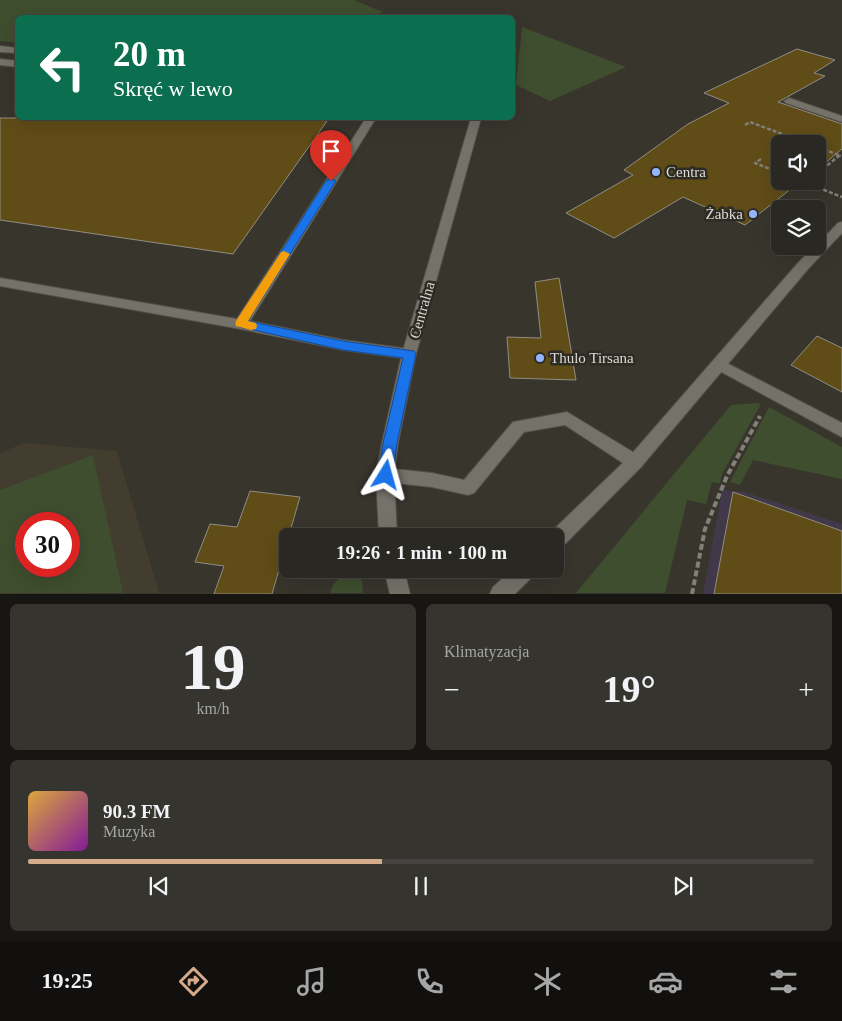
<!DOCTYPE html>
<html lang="pl">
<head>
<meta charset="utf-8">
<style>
  :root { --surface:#2a2822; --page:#36342f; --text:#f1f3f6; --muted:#a5a6a5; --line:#464440; --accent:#d6ab8b }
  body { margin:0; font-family:"Times New Roman",serif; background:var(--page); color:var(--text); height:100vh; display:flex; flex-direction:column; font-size:19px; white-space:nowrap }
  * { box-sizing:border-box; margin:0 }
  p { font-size:16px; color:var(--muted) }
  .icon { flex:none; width:28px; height:28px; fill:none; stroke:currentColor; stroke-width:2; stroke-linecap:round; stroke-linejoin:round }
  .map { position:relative; height:594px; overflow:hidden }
  .details { display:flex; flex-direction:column; gap:10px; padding:10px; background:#171613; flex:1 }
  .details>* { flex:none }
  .guide { position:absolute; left:15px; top:15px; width:500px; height:105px; border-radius:8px; box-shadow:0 5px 20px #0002,0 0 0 1px var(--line); background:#0b6e4f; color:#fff; overflow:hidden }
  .buttons { position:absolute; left:771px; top:135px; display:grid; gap:10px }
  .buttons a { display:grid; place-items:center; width:55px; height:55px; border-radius:8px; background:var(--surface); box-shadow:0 5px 20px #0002,0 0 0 1px var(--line); font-size:25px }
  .speed { position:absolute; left:15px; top:512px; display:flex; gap:10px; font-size:25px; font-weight:700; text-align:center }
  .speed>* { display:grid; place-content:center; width:65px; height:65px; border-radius:50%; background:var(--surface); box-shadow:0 5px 20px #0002,0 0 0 1px var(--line); line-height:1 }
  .speed .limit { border:8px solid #d22; background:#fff; color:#111 }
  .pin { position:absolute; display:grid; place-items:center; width:42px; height:42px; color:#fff; margin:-51px -21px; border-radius:50% 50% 50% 0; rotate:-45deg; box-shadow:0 0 5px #0007 }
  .pin .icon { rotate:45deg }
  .me { position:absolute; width:55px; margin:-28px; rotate:8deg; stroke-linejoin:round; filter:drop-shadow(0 0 4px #0008) }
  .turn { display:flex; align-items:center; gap:18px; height:105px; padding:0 15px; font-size:22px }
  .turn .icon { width:65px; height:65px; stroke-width:2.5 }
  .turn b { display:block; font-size:35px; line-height:42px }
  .big { font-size:38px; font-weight:600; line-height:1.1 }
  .details .widget { flex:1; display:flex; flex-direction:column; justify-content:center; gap:8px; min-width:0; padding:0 18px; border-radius:8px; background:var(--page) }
  .details .dial { align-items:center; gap:0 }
  .dial b { font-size:65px; line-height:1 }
  .song { display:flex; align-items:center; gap:15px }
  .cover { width:60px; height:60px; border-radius:8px; background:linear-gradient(135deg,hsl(40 70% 55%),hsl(290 70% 35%)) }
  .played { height:5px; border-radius:2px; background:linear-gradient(90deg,var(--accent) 45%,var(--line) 45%) }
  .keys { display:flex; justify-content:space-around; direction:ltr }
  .heat { display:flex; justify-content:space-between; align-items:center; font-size:28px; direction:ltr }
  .details .tiles { flex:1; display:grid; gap:10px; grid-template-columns:1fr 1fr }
  .widget:last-child { grid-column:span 2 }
  .trip { position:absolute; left:279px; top:528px; width:285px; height:50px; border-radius:8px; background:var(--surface); box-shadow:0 5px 20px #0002,0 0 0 1px var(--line); font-weight:600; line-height:50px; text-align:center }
  .menu { display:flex; height:80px; justify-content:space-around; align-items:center; background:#11100e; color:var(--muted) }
  .menu .icon { width:35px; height:35px }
  .menu .current { color:var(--accent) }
  .menu b { font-size:22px; color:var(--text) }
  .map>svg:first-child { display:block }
  .commercial { fill:#413949 }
  .built { fill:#423d2f; fill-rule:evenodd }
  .green { fill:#3f4e2e; fill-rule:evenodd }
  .building { fill:#604c16; stroke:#908d84 }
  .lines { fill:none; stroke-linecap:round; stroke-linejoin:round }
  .service-casing { stroke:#54514b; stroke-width:2 }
  .minor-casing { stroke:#54514b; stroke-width:2 }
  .tertiary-casing { stroke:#54514b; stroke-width:2 }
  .path-far1 { stroke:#83807a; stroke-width:2.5; stroke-dasharray:4 2; stroke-linecap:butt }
  .path { stroke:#83807a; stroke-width:4; stroke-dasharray:6 3; stroke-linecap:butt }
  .service { fill:#75726a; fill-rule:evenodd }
  .minor { fill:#75726a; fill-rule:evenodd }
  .tertiary { fill:#75726a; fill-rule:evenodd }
  .route { fill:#1a73e8; stroke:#114b97 }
  .slow { fill:#f59e0b }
  .poi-dot { fill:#95b6fd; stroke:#2e2b24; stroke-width:2 }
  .labels { text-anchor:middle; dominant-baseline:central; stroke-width:5; stroke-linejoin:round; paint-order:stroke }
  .poi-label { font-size:15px; fill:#dcdad5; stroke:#2e2b24; text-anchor:start }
  .street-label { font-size:15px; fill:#dcdad5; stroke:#2e2b24 }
</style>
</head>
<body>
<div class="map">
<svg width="842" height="594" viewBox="0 0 842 594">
  <rect width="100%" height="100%" fill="#38352d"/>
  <!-- commercial -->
  <path class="commercial" d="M 722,490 L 745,492 L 842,524 L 842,593 L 703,594 Z"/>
  <!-- built -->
  <path class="built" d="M 24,443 L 117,451 L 159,593 L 0,594 L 0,453 ZM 26,524 L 69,524 L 69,566 L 26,566 Z"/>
  <!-- green -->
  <g class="green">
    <path d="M 0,0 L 354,0 L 383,12 L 370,18 L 18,18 L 17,43 L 0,41 Z"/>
    <path d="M 522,27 L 626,67 L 550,101 L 516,85 Z"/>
    <path d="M 757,403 L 761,404 L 722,474 L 720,483 L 712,482 L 706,504 L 687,500 L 665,593 L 576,593 L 731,405 Z"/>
    <path d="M 769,407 L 842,447 L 842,479 L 753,460 L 740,485 L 730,482 Z"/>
    <path d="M 93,455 L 123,593 L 0,593 L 0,490 ZM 26,524 L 69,524 L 69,566 L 26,566 Z"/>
    <path d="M 361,572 L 363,593 L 330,593 C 335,576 345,576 361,572 Z"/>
  </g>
  <!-- building -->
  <g class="building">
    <path d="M 797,49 L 835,60 L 814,73 L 825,76 L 778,102 L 842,124 L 842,149 L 818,169 L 818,144 L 780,144 L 780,181 L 801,181 L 745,225 L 683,197 L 614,238 L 566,213 L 633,175 L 624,170 L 688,124 L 729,103 L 704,93 Z"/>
    <path d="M 0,118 L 300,118 L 327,121 L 233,254 L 0,220 Z"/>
    <path d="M 559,278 L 576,380 L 510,378 L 507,337 L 541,338 L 535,282 Z"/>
    <path d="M 817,336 L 842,348 L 842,392 L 791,365 Z"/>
    <path d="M 250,491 L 300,497 L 272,594 L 214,594 L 224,566 L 195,562 L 210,524 L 237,527 Z"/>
    <path d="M 733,492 L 842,531 L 842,594 L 714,594 Z"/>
  </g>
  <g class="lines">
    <!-- service casing -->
    <g class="service-casing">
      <g id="service">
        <path d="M 0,59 L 18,61 L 18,67 L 0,65 Z"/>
        <path d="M 789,98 L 842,116 L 842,122 L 786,103 L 784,101 Z"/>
        <path d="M 366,118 L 376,118 L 250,321 L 343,340 L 409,349 L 414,350 L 416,354 L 414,358 L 409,359 L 343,350 L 241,329 L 0,286 L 0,278 L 237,319 Z"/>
        <path d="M 719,359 L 842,423 L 842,437 L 714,368 L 711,364 L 714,360 Z"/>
        <path d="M 567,412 L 641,457 L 644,462 L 641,467 L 635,469 L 629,467 L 565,425 L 524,432 L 474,493 L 468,495 L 432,487 L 385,482 L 379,480 L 376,475 L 379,470 L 385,468 L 432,473 L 464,480 L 513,422 Z"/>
      </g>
    </g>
    <!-- minor casing -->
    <g class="minor-casing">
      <g id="minor">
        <path d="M 0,46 L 18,48 L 18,53 L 0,52 Z"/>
        <path d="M 471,118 L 481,118 L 416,354 L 398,443 L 394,475 L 397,536 L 379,536 L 376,475 L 382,443 L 402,354 Z"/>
        <path d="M 384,569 L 404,569 L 410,594 L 390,594 Z"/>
      </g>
    </g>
    <!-- tertiary casing -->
    <g class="tertiary-casing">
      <g id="tertiary">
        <path d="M 842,222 L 842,233 L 808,269 L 641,467 L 562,547 L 555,549 L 555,536 L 548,535 L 629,457 L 798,263 L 815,246 L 818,246 L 818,244 L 838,223 Z"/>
        <path d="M 513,569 L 537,569 L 534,575 L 515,594 L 490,594 L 493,587 Z"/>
      </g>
    </g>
    <!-- path-far1 -->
    <g class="path-far1">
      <path d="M 745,125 L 750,122 L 809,144"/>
      <path d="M 818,147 L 841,156"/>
      <path d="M 761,159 L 755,163 L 780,173"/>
      <path d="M 818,173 L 840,155"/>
      <path d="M 801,181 L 842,197"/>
    </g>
    <!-- path -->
    <path class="path" d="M 692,594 L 705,529 L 727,476 L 760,416"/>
    <!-- service -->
    <use href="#service" class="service"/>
    <!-- minor -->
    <use href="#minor" class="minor"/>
    <!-- tertiary -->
    <use href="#tertiary" class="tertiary"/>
  </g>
  <!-- route -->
  <path class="route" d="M 331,178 L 336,181 L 248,321 L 343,341 L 414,351 L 416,354 L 397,443 L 393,475 L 391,480 L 386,481 L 380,480 L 378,475 L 383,443 L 403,358 L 343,350 L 240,327 L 235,324 L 326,181 Z"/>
  <!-- slow -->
  <path class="slow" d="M 284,251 L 290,254 L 248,321 L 256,323 L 257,326 L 256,329 L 251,330 L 236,326 L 235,324 L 236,321 L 281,252 Z"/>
  <!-- markers -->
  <g class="poi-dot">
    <circle cx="656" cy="172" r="5"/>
    <circle cx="753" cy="214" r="5"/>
    <circle cx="540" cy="358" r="5"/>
  </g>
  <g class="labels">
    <!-- poi labels -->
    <g class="poi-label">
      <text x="666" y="172">Centra</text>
      <text x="743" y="214" text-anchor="end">Żabka</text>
      <text x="550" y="358">Thulo Tirsana</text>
    </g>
    <!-- street labels -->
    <g class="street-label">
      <text transform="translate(422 310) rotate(-74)">Centralna</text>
    </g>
  </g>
</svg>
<div class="buttons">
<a><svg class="icon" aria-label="sound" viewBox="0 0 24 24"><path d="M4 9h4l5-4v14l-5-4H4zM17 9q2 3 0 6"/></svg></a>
<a><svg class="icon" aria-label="layers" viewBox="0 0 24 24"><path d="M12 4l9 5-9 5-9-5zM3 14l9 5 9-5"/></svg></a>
</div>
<div class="speed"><div class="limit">30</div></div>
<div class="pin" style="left:331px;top:181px;background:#d93025"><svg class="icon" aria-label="arrive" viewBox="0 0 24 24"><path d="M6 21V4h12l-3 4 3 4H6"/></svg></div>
<svg class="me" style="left:386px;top:475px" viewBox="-20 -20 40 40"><path d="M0-17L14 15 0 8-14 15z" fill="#1a73e8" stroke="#fff" stroke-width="4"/></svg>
<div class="trip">19:26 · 1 min · 100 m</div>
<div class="guide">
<div class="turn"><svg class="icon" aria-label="left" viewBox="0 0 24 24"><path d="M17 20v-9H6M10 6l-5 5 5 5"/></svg><div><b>20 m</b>Skręć w lewo</div></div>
</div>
</div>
<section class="details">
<div class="tiles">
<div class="widget dial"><b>19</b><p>km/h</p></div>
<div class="widget"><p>Klimatyzacja</p>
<div class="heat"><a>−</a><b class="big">19°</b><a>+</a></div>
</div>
<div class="widget">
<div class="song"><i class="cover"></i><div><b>90.3 FM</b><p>Muzyka</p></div></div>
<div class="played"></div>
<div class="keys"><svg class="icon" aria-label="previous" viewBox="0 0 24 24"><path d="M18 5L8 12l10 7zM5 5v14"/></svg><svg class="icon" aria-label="pause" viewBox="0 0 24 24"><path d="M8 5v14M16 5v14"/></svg><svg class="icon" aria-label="next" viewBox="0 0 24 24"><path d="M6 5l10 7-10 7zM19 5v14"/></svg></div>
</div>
</div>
</section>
<nav class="menu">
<b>19:25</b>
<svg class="icon current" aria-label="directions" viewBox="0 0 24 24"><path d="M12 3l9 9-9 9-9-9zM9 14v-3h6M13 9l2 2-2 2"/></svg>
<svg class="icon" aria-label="music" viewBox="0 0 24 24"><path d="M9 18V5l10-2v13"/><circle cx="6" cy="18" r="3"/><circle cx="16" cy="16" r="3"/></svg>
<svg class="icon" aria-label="phone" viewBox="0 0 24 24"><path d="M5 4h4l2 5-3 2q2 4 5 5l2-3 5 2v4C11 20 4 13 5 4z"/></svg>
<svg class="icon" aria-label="climate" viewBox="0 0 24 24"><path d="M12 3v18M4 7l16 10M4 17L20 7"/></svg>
<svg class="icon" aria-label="car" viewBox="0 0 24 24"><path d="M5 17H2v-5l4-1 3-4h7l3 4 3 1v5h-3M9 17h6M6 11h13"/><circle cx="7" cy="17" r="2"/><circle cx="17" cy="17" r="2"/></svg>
<svg class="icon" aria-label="filters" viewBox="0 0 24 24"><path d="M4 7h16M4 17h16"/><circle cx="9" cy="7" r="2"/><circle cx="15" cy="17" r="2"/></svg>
</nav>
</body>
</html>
